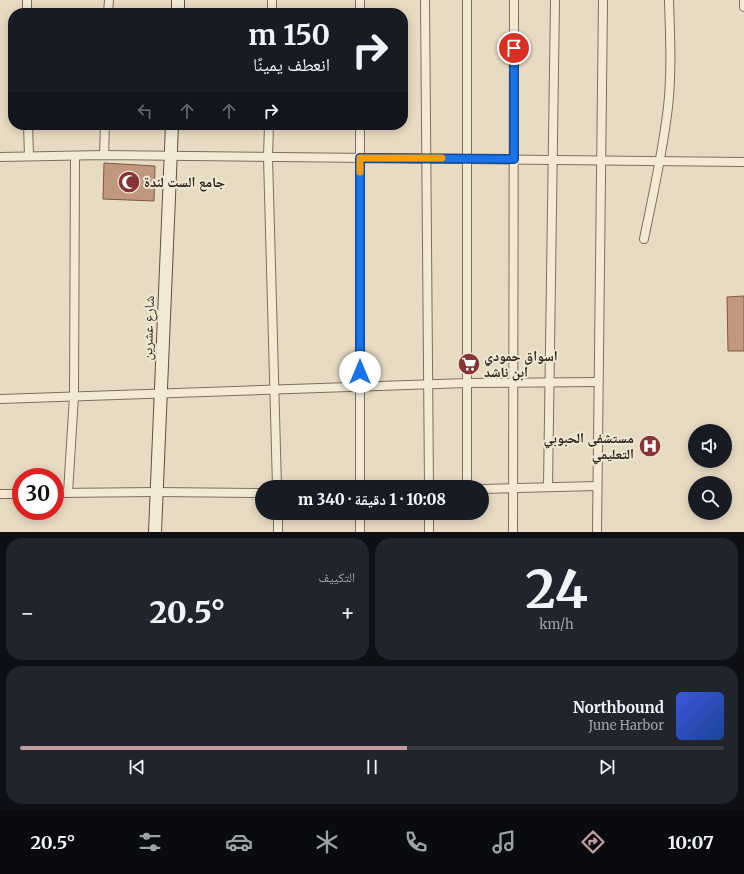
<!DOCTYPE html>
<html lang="ar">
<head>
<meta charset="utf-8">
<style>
  :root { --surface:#171b24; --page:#20242c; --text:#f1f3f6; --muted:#9ea1a6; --line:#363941; --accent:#c19da0 }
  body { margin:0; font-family:Merriweather,"Noto Naskh Arabic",serif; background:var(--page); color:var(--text); direction:rtl; height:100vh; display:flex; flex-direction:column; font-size:15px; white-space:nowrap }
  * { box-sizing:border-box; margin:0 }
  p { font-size:13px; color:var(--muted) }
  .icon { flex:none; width:22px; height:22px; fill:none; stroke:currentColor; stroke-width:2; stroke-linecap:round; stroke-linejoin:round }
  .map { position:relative; height:532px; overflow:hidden; direction:ltr }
  .side { display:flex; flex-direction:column; gap:6px; padding:6px; background:#0d0f14; flex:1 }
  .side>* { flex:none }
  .hud { position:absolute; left:8px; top:8px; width:400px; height:122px; border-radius:16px; box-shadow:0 2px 10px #0003; direction:rtl; background:#171b24; color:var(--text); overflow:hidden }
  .fabs { position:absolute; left:688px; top:424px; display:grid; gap:8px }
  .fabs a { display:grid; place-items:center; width:44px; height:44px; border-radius:50%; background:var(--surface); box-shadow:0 2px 10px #0003; font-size:20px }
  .speed { position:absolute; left:12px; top:468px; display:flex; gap:8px; font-size:20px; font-weight:700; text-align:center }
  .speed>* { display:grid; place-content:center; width:52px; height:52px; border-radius:50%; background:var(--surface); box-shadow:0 2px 10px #0003; line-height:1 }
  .speed .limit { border:6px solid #d22; background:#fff; color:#111 }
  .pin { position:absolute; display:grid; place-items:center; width:34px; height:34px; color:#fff; margin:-17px; border:2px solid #fff; border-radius:50%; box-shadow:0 1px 4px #0007 }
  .me { position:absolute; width:44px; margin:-22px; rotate:0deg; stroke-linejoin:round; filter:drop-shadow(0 0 3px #0008) }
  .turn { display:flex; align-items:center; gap:14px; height:84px; padding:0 12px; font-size:18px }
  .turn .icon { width:52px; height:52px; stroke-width:2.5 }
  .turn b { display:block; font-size:28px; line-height:34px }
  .lanes { display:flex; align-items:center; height:38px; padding:0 12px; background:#0003; justify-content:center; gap:20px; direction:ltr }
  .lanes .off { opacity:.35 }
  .big { font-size:30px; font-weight:800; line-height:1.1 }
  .side .card { flex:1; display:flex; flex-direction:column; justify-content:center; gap:6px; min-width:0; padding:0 14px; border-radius:16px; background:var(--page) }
  .side .dial { align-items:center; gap:0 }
  .dial b { font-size:52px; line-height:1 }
  .song { display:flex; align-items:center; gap:12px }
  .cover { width:48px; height:48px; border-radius:6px; background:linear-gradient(135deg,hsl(230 70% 55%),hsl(220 70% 35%)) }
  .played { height:4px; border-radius:2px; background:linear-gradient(90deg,var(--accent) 55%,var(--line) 55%) }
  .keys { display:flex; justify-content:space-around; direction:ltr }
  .heat { display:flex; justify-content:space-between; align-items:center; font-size:22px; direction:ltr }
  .side .tiles { flex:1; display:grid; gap:6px; grid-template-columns:1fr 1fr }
  .card:last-child { grid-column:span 2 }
  .trip { position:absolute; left:255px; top:480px; width:234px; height:40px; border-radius:20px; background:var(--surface); box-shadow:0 2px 10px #0003; font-weight:800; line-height:40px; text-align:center; direction:rtl }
  .menu { display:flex; height:64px; justify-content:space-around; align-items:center; background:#090b0e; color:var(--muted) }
  .menu .icon { width:28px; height:28px }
  .menu .active { color:var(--accent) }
  .menu b { font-size:18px; color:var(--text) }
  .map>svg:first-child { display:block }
  .building { fill:#c1977e; stroke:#7c5845 }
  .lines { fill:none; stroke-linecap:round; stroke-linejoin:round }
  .street-casing { stroke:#806e5c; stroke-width:10 }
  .secondary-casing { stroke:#614f3f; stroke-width:14 }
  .street { stroke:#f4e9d5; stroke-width:8 }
  .secondary { stroke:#f4e9d5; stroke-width:12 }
  .route-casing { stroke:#114b97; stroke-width:10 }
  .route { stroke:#1a73e8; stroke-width:7 }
  .slow { stroke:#f59e0b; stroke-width:7 }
  .labels { text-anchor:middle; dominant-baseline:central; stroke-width:4; stroke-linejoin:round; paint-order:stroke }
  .poi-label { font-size:14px; font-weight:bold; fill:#31271e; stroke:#f0e6d2; text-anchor:start }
  .street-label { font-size:14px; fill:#31271e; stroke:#f0e6d2 }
</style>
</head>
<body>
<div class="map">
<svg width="744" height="532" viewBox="0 0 744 532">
  <rect width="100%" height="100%" fill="#e8dbc3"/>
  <!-- building -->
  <g class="building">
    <path d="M 104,163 L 155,166 L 154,201 L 103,199 Z"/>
    <path d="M 744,296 L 744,351 L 728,351 L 727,297 Z"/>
  </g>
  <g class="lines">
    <!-- street casing -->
    <g class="street-casing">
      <g id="street">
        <path d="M 27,0 L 27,13"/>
        <path d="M 360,0 L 360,13"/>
        <path d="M 425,0 L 429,487"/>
        <path d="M 744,0 L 744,7"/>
        <path d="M 108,13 L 109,0"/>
        <path d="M 272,13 L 272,0"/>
        <path d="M 28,125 L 29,156"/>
        <path d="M 269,125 L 268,157 L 277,487"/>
        <path d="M 104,155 L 105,125"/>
        <path d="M 0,157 L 104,155 L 744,162"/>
        <path d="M 644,239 C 653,195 663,151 668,107 C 672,71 670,35 669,0"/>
        <path d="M 0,399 L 467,383 L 598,382"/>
        <path d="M 360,487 L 360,125"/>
        <path d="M 467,487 L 467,0"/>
        <path d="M 548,487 L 555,0"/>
        <path d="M 482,489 L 597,486"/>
        <path d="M 55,493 L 157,492 L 262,493"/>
        <path d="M 68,493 L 74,396 L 75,156"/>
        <path d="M 0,494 L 21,494"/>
        <path d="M 278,513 L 278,532"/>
        <path d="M 360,513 L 360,532"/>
        <path d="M 429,513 L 429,532"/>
        <path d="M 513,532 L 514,0"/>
        <path d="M 597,532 L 603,0"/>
      </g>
    </g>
    <!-- secondary casing -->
    <g class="secondary-casing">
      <g id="secondary">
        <path d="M 178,13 L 178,0"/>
        <path d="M 155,532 L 172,125"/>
      </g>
    </g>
    <!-- street -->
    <use href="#street" class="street"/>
    <!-- secondary -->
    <use href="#secondary" class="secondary"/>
  </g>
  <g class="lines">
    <!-- route casing -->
    <g class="route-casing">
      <path id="route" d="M 360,372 L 360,158 L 514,159 L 514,48"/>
    </g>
    <!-- route -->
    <use href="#route" class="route"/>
    <!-- slow -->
    <path class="slow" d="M 360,172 L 360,158 L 442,158"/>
  </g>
  <!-- icons -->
  <defs>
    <g id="mosque-disc" transform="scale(1.15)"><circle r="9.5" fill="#873438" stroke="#f0e6d2"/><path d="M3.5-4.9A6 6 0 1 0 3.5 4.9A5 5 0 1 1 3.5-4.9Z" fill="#fff"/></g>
    <g id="supermarket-disc" transform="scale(1.15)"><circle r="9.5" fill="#873438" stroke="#f0e6d2"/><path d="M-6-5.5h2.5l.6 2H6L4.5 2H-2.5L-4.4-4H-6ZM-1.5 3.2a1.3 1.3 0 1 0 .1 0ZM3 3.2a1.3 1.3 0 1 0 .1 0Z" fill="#fff"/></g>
    <g id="hospital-disc" transform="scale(1.15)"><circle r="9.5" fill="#873438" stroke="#f0e6d2"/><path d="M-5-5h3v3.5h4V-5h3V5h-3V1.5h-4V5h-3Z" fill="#fff"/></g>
  </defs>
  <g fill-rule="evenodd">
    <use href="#mosque-disc" x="129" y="182"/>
    <use href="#supermarket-disc" x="469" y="364"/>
    <use href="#hospital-disc" x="650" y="446"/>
  </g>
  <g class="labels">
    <!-- poi labels -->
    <g class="poi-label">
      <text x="144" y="182">جامع الست لندة</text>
      <text x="484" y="356">اسواق حمودي<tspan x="484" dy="16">ابن ناشد</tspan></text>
      <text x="634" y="438" text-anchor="end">مستشفى الحبوبي<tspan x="634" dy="16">التعليمي</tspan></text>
    </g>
    <!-- street labels -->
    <g class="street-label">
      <text transform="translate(148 328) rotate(-88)">شارع عشرين</text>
    </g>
  </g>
</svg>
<div class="fabs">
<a><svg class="icon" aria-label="sound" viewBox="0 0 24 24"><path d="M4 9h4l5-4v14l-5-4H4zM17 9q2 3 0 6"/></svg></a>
<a><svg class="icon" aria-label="search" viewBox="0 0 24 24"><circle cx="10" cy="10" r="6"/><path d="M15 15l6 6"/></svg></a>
</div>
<div class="speed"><div class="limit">30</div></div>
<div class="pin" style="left:514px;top:48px;background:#d93025"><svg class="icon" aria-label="arrive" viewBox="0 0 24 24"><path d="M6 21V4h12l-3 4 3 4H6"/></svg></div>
<svg class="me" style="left:360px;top:372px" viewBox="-20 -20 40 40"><circle r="19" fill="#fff"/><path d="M0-13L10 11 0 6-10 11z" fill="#1a73e8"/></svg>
<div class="trip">10:08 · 1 دقيقة · 340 m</div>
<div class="hud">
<div class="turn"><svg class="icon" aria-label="right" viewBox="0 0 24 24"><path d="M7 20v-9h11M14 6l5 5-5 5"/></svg><div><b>150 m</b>انعطف يمينًا</div></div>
<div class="lanes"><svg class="icon off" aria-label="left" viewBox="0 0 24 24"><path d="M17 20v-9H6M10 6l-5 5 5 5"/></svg><svg class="icon off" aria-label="ahead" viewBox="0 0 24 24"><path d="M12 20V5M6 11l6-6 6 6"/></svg><svg class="icon off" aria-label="ahead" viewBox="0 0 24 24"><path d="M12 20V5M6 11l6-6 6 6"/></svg><svg class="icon" aria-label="right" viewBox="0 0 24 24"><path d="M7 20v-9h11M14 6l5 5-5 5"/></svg></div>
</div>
</div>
<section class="side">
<div class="tiles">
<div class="card dial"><b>24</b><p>km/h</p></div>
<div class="card"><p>التكييف</p>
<div class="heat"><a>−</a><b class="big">20.5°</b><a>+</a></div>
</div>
<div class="card">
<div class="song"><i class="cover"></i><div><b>Northbound</b><p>June Harbor</p></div></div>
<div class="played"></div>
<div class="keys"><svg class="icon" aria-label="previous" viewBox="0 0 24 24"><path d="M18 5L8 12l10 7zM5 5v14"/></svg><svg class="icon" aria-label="pause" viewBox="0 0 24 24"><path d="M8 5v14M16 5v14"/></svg><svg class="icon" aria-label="next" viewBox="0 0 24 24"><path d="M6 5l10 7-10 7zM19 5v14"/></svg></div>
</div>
</div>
</section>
<nav class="menu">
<b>10:07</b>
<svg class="icon active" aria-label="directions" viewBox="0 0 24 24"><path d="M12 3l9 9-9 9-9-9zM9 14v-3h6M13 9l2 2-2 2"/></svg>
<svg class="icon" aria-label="music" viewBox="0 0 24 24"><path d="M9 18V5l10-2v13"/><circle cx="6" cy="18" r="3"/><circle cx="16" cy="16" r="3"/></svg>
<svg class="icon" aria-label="phone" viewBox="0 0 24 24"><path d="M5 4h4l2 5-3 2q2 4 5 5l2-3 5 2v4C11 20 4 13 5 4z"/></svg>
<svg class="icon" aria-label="climate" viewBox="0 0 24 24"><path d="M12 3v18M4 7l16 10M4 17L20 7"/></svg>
<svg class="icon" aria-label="car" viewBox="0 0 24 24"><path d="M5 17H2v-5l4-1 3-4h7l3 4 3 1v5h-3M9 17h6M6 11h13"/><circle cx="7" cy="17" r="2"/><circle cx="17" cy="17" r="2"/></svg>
<svg class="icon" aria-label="filters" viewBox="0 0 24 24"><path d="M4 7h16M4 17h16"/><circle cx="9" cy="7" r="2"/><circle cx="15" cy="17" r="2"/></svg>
<b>20.5°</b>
</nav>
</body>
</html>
